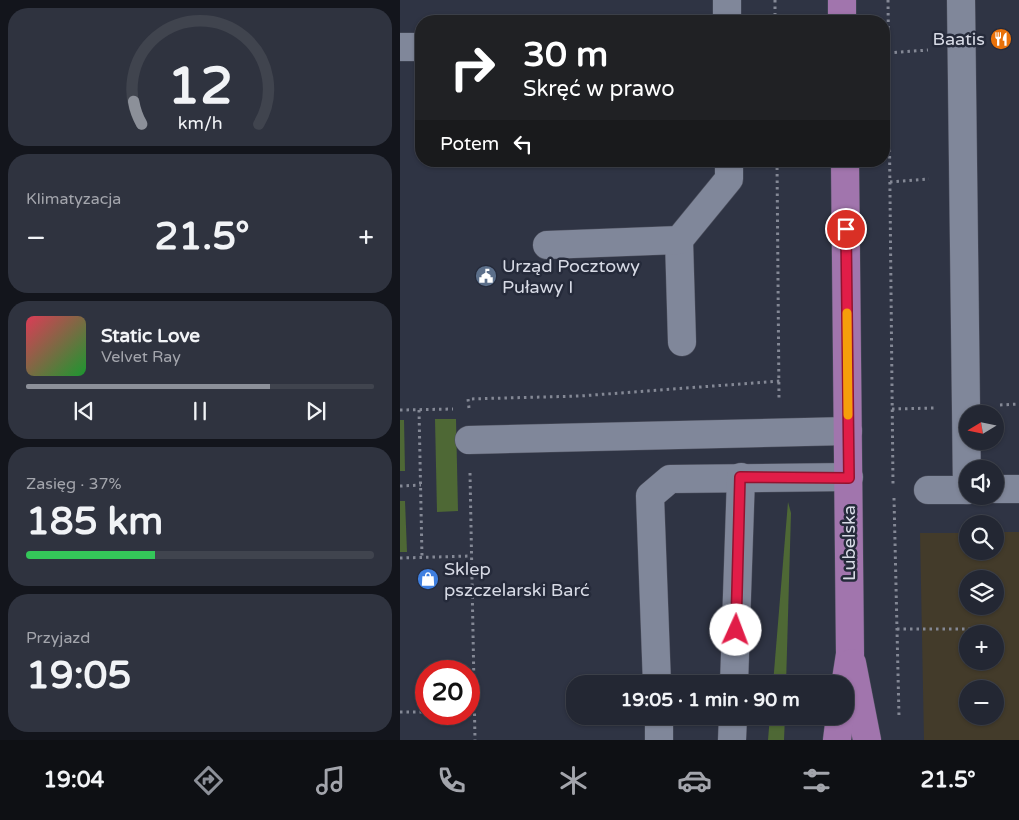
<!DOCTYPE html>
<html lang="pl">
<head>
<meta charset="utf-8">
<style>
  :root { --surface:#232733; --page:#2f333f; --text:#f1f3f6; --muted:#a3a5ac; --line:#40444e; --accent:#8c9099 }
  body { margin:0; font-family:"Varela Round",sans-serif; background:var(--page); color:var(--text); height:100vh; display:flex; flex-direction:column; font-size:19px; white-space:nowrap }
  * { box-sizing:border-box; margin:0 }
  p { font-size:16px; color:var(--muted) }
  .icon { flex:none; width:28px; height:28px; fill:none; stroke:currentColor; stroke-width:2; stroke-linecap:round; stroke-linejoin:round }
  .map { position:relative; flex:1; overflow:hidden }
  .details { display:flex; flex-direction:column; gap:8px; padding:8px; background:#13151c; width:400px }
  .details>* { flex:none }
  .guide { position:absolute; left:15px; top:15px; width:475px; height:152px; border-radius:20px; box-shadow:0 1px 4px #0004,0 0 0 1px var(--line); background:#202124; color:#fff; overflow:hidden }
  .needle { width:32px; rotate:260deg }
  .tools { position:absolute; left:559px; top:405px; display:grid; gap:10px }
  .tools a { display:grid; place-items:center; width:45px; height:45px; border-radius:50%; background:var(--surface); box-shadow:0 1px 4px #0004,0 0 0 1px var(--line); font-size:25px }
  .speed { position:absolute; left:15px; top:660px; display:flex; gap:10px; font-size:25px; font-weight:700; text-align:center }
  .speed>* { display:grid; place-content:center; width:65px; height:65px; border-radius:50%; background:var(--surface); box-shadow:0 1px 4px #0004,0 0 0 1px var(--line); line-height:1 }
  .speed .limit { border:8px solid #d22; background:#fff; color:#111 }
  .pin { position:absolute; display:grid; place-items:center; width:42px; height:42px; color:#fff; margin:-21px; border:2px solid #fff; border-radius:50%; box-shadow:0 1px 5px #0007 }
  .me { position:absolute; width:55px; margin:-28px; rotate:2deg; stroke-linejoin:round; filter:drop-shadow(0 0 4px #0008) }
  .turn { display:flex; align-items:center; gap:18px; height:105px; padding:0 25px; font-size:22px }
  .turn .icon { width:65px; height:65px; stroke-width:2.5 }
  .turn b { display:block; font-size:35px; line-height:42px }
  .then { display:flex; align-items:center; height:48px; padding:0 25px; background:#0003; gap:10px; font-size:19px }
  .big { font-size:38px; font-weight:700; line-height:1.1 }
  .details .card { flex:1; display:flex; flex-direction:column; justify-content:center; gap:8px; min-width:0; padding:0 18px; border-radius:20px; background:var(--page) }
  .details .dial { align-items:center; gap:0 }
  .dial svg { height:130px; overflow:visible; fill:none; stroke:var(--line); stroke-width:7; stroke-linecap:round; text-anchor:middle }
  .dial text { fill:var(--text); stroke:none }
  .song { display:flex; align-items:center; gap:15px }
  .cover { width:60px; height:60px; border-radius:8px; background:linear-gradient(135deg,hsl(350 70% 55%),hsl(130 70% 35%)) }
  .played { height:5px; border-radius:2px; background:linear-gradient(90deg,var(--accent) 70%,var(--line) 70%) }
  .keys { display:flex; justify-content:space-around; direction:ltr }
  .heat { display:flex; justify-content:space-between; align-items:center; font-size:28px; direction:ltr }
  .charge { height:8px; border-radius:4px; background:linear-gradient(90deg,#34c759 37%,var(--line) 0) }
  .trip { position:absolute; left:166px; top:675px; width:288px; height:50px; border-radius:20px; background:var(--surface); box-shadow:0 1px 4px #0004,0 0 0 1px var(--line); font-weight:700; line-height:50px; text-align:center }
  .menu { display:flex; height:80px; justify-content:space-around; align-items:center; background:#0e1014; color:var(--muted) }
  .menu .icon { width:35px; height:35px }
  .menu .current { color:var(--accent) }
  .menu b { font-size:22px; color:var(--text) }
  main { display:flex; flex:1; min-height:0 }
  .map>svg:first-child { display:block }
  .commercial { fill:#433b2a; fill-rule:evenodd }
  .green { fill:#4e6835 }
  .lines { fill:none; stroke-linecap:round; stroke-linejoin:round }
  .minor-casing { stroke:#4d505e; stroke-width:29 }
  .major-casing { stroke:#4d505e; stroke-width:29 }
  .path { stroke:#848895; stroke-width:3; stroke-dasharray:2.5 4; stroke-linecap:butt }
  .minor { stroke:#80879a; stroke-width:28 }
  .major { stroke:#a175ad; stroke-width:28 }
  .route-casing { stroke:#92132f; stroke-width:12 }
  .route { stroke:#e11d48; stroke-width:9 }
  .slow { stroke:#f59e0b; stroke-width:9 }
  .labels { text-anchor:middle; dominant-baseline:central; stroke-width:5; stroke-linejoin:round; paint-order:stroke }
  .poi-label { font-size:18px; fill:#d7dae5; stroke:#252a3a; text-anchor:start }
  .street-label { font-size:18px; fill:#d7dae5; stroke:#252a3a }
</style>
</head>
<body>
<main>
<section class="details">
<div class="card dial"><svg viewBox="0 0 100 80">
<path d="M14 69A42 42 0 1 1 86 69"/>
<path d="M14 69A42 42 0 0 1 9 55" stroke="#8c9099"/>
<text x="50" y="56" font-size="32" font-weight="700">12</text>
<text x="50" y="72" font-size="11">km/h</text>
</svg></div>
<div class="card"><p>Klimatyzacja</p>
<div class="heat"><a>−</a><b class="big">21.5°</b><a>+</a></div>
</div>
<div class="card">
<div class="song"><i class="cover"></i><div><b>Static Love</b><p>Velvet Ray</p></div></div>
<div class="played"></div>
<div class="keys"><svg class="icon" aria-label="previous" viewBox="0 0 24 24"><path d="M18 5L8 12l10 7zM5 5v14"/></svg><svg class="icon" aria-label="pause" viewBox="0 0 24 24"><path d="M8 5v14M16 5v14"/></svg><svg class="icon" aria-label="next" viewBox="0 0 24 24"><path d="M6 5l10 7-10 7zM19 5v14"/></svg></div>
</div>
<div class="card"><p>Zasięg · 37%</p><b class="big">185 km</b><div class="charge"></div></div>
<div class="card"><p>Przyjazd</p><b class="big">19:05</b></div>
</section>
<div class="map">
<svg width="619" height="740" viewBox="0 0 619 740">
  <rect width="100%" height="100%" fill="#2f3444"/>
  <!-- commercial -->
  <path class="commercial" d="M 595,532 L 619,532 L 619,740 L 524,740 L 520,533 L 567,533 L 568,551 L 595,551 ZM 568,579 L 595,579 L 595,606 L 568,606 ZM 568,634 L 595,634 L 595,661 L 568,661 ZM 568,689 L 595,689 L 595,716 L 568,716 Z"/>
  <!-- green -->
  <g class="green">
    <path d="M 35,419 L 56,419 L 58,511 L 37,512 Z"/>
    <path d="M 0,420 L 4,420 L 5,471 L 0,471 Z"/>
    <path d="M 0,501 L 5,501 L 7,552 L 0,552 Z"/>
    <path d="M 388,502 L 391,513 L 386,684 L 373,684 Z"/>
    <path d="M 370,716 L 385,716 L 384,740 L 368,740 Z"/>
  </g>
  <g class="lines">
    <!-- minor casing -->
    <g class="minor-casing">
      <g id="minor">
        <path d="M 327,0 L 327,21"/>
        <path d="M 561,0 L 567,490"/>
        <path d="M 0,47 L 21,47"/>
        <path d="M 279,240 L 282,342"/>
        <path d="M 147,245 L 279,240 L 329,179 L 329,161"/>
        <path d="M 69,440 L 448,431"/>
        <path d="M 595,489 L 619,489"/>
        <path d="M 528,490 L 568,490"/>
        <path d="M 257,684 L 250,496 L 270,479 L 449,477"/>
        <path d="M 334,684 L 341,477"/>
        <path d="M 259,716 L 259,740"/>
        <path d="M 332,740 L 333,716"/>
      </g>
    </g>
    <!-- major casing -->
    <g class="major-casing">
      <g id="major">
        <path d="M 442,0 L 442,21"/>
        <path d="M 445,161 L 450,654 L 445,686"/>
        <path d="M 452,663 L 467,740"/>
        <path d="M 437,740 L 440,716"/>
      </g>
    </g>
    <!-- path -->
    <g class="path">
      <path d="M 375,0 L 375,21"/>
      <path d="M 488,0 L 493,484"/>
      <path d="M 488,53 L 528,50"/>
      <path d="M 377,161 L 379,399"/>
      <path d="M 490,182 L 529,179"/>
      <path d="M 600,405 L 619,404"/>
      <path d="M 69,408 L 68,399 L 180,396 L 380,381"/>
      <path d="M 492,409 L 534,408"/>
      <path d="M 0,410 L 53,409"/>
      <path d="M 19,410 L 22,557"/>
      <path d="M 70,473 L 75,740"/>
      <path d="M 0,486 L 21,485"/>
      <path d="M 494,498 L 499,717"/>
      <path d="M 0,558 L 71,556"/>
      <path d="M 497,629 L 570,629"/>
      <path d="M 69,711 L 74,711"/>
      <path d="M 0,712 L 26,712"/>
    </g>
    <!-- minor -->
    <use href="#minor" class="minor"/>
    <!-- major -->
    <use href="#major" class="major"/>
  </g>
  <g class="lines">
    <!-- route casing -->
    <g class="route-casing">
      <path id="route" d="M 336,630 L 340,477 L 449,478 L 446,229"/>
    </g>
    <!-- route -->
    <use href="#route" class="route"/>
    <!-- slow -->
    <path class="slow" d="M 447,313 L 448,415"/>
  </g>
  <!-- icons -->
  <defs>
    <g id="restaurant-disc" transform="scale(1.125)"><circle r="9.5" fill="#e8710a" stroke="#252a3a"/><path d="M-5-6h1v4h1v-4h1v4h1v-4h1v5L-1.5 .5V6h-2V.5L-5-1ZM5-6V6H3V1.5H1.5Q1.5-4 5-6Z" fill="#fff"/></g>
    <g id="civic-disc" transform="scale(1.125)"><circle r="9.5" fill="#5c6f8a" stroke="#252a3a"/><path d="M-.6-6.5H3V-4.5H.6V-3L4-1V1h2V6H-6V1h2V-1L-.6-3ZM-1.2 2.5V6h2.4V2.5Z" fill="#fff"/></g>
    <g id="shop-disc" transform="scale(1.125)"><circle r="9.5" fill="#3f7fe0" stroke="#252a3a"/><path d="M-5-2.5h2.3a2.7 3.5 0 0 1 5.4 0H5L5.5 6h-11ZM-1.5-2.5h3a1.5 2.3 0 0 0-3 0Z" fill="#fff"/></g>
  </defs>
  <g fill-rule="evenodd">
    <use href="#restaurant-disc" x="601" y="39"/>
    <use href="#civic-disc" x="86" y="276"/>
    <use href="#shop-disc" x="28" y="579"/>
  </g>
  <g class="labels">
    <!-- poi labels -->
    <g class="poi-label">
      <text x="585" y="39" text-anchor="end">Baatis</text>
      <text x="102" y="266">Urząd Pocztowy<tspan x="102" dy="21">Puławy I</tspan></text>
      <text x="44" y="569">Sklep<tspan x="44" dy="21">pszczelarski Barć</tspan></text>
    </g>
    <!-- street labels -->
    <g class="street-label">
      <text transform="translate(449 543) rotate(-90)">Lubelska</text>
    </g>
  </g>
</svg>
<div class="tools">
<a><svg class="needle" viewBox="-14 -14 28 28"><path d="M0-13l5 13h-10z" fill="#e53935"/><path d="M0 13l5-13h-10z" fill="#a3a5ac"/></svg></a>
<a><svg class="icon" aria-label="sound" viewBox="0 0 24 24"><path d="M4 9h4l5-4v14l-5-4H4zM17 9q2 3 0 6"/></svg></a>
<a><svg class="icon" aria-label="search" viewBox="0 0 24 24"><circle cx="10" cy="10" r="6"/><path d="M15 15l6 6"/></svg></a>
<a><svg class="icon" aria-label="layers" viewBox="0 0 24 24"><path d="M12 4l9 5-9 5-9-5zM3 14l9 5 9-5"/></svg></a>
<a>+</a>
<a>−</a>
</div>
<div class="speed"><div class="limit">20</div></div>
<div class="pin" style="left:446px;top:229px;background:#d93025"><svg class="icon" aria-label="arrive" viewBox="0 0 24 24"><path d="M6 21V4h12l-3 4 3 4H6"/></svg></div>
<svg class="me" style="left:336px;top:630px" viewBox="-20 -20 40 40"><circle r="19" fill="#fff"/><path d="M0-13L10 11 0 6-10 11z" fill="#e11d48"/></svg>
<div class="trip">19:05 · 1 min · 90 m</div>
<div class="guide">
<div class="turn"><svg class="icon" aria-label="right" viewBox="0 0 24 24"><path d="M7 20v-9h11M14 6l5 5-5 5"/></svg><div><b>30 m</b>Skręć w prawo</div></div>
<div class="then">Potem<svg class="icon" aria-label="left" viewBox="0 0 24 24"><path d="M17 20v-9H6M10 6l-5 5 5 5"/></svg></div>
</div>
</div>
</main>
<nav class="menu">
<b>19:04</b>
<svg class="icon current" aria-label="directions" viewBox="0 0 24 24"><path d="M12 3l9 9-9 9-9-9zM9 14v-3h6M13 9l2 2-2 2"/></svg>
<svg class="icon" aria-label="music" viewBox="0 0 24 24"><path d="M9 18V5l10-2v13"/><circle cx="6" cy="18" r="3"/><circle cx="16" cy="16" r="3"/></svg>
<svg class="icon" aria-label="phone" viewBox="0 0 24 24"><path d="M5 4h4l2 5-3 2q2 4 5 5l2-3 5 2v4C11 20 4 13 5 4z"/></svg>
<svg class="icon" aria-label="climate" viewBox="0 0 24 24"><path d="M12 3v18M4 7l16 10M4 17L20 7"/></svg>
<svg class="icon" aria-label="car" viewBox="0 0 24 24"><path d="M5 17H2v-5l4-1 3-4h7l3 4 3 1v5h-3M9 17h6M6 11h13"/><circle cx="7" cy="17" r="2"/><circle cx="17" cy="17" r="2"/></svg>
<svg class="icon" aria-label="filters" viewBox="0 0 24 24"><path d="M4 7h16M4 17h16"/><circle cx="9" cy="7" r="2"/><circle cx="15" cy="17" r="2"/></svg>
<b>21.5°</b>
</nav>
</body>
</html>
